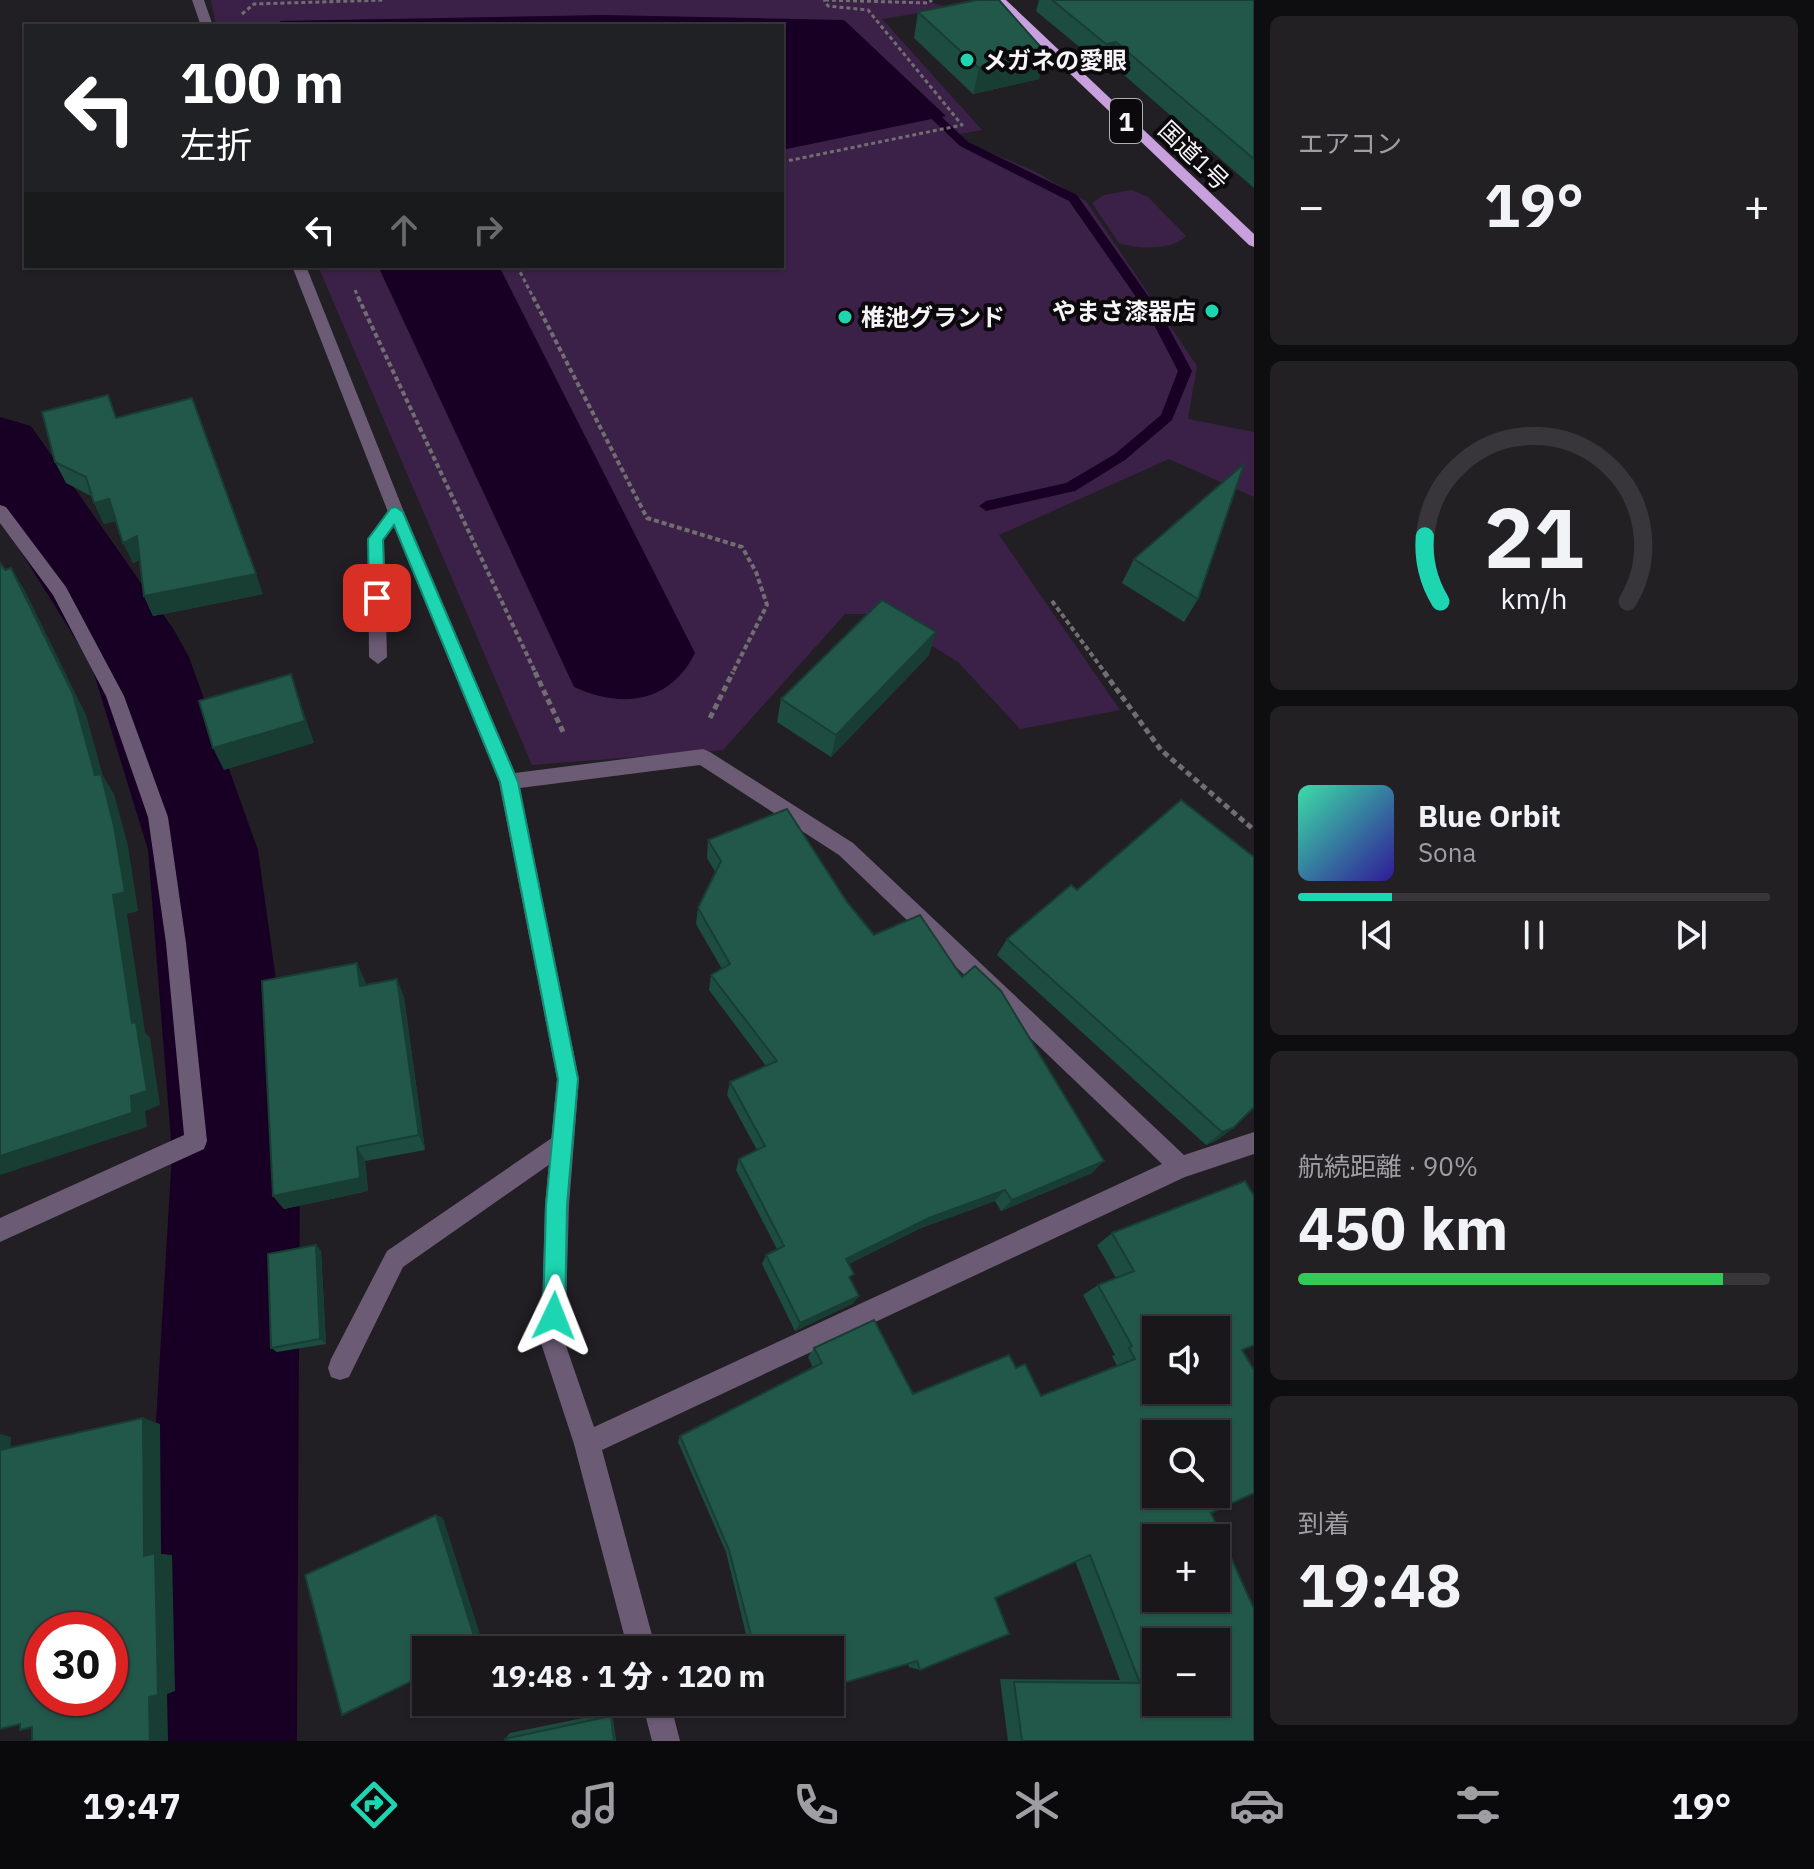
<!DOCTYPE html>
<html lang="ja">
<head>
<meta charset="utf-8">
<style>
  :root { --surface:#1a171b; --page:#232024; --text:#f1f3f6; --muted:#9f9fa3; --line:#38363a; --accent:#1dd5b1 }
  body { margin:0; font-family:"IBM Plex Sans","Noto Sans JP",sans-serif; background:var(--page); color:var(--text); height:100vh; display:flex; flex-direction:column; font-size:30px; white-space:nowrap }
  * { box-sizing:border-box; margin:0 }
  p { font-size:26px; color:var(--muted) }
  .icon { flex:none; width:44px; height:44px; fill:none; stroke:currentColor; stroke-width:2; stroke-linecap:round; stroke-linejoin:round }
  .map { position:relative; flex:1; overflow:hidden }
  .details { display:flex; flex-direction:column; gap:16px; padding:16px; background:#0e0d0f; width:560px }
  .details>* { flex:none }
  .hud { position:absolute; left:24px; top:24px; width:760px; height:244px; border-radius:0px; box-shadow:0 2px 6px #0004,0 0 0 2px var(--line); background:#202124; color:#fff; overflow:hidden }
  .tools { position:absolute; left:1142px; top:1316px; display:grid; gap:16px }
  .tools a { display:grid; place-items:center; width:88px; height:88px; border-radius:0px; background:var(--surface); box-shadow:0 2px 6px #0004,0 0 0 2px var(--line); font-size:40px }
  .speed { position:absolute; left:24px; top:1612px; display:flex; gap:16px; font-size:40px; font-weight:700; text-align:center }
  .speed>* { display:grid; place-content:center; width:104px; height:104px; border-radius:50%; background:var(--surface); box-shadow:0 2px 6px #0004,0 0 0 2px var(--line); line-height:1 }
  .speed .limit { border:12px solid #d22; background:#fff; color:#111 }
  .pin { position:absolute; display:grid; place-items:center; width:68px; height:68px; color:#fff; margin:-34px; border-radius:16px; box-shadow:0 4px 12px #0006 }
  .me { position:absolute; width:88px; margin:-44px; rotate:2deg; stroke-linejoin:round; filter:drop-shadow(0 0 6px #0008) }
  .turn { display:flex; align-items:center; gap:28px; height:168px; padding:0 24px; font-size:36px }
  .turn .icon { width:104px; height:104px; stroke-width:2.5 }
  .turn b { display:block; font-size:56px; line-height:68px }
  .lanes { display:flex; align-items:center; height:76px; padding:0 24px; background:#0003; justify-content:center; gap:40px; direction:ltr }
  .lanes .off { opacity:.35 }
  .big { font-size:60px; font-weight:800; line-height:1.1 }
  .details .card { flex:1; display:flex; flex-direction:column; justify-content:center; gap:12px; min-width:0; padding:0 28px; border-radius:12px; background:var(--page) }
  .details .dial { align-items:center; gap:0 }
  .dial svg { height:208px; overflow:visible; fill:none; stroke:var(--line); stroke-width:7; stroke-linecap:round; text-anchor:middle }
  .dial text { fill:var(--text); stroke:none }
  .song { display:flex; align-items:center; gap:24px }
  .cover { width:96px; height:96px; border-radius:12px; background:linear-gradient(135deg,hsl(160 70% 55%),hsl(250 70% 35%)) }
  .played { height:8px; border-radius:4px; background:linear-gradient(90deg,var(--accent) 20%,var(--line) 20%) }
  .keys { display:flex; justify-content:space-around; direction:ltr }
  .heat { display:flex; justify-content:space-between; align-items:center; font-size:44px; direction:ltr }
  .charge { height:12px; border-radius:6px; background:linear-gradient(90deg,#34c759 90%,var(--line) 0) }
  .trip { position:absolute; left:412px; top:1636px; width:432px; height:80px; border-radius:0px; background:var(--surface); box-shadow:0 2px 6px #0004,0 0 0 2px var(--line); font-weight:800; line-height:80px; text-align:center }
  .tabs { display:flex; height:128px; justify-content:space-around; align-items:center; background:#0a090b; color:var(--muted) }
  .tabs .icon { width:56px; height:56px }
  .tabs .selected { color:var(--accent) }
  .tabs b { font-size:36px; color:var(--text) }
  main { display:flex; flex:1; min-height:0 }
  .map>svg:first-child { display:block }
  .green { fill:#3b2147 }
  .water { fill:#180024 }
  .lines { fill:none; stroke-linecap:round; stroke-linejoin:round }
  .stream { fill:#180024; fill-rule:evenodd }
  .river { fill:#180024; fill-rule:evenodd }
  .path-far2 { stroke:#716e72; stroke-width:3; stroke-dasharray:4 3; stroke-linecap:butt }
  .path-far1 { stroke:#716e72; stroke-width:4; stroke-dasharray:5 3; stroke-linecap:butt }
  .path { stroke:#716e72; stroke-width:5; stroke-dasharray:6 4; stroke-linecap:butt }
  .service { fill:#6c5b75; fill-rule:evenodd }
  .minor { fill:#6c5b75; fill-rule:evenodd }
  .trunk { fill:#c8a0dd; fill-rule:evenodd }
  .wall { fill:#1d4c40 }
  .shaded-wall { fill:#183e34 }
  .building { fill:#22584a; stroke:#183e34; stroke-width:2; fill-rule:evenodd }
  .route { fill:#1dd5b1; stroke:#138a73; stroke-width:2 }
  .poi-dot { fill:#1dd5b1; stroke:#0b090b; stroke-width:3 }
  .labels { text-anchor:middle; dominant-baseline:central; stroke-width:8; stroke-linejoin:round; paint-order:stroke }
  .far-poi-label { font-size:24px; font-weight:bold; fill:#f6f4f7; stroke:#0b090b; text-anchor:start }
  .far-street-label { font-size:24px; fill:#f6f4f7; stroke:#0b090b }
  .shield { fill:#0b090b; stroke:#b0aeb0; stroke-width:2 }
  .shield-label { font-size:26px; font-weight:bold; fill:#f6f4f7 }
</style>
</head>
<body>
<main>
<div class="map">
<svg width="1254" height="1741" viewBox="0 0 1254 1741">
  <rect width="100%" height="100%" fill="#221f24"/>
  <!-- green -->
  <g class="green">
    <path d="M 211,0 L 924,0 L 949,8 L 882,19 L 982,130 L 960,134 L 965,142 L 1034,171 L 1086,201 L 1197,366 L 1188,419 L 1254,432 L 1254,497 L 1169,459 L 999,535 L 1120,710 L 1020,729 L 958,662 L 880,614 L 845,614 L 723,750 L 532,765 L 318,266 L 782,266 L 782,26 L 216,26 Z"/>
    <path d="M 1132,190 L 1148,197 L 1186,236 C 1172,251 1137,249 1119,243 L 1092,203 L 1104,195 Z"/>
  </g>
  <!-- water -->
  <g class="water">
    <path d="M 603,15 L 844,20 L 946,116 L 782,150 L 782,26 L 282,26 L 280,21 Z"/>
    <path d="M 378,266 L 499,266 L 695,653 C 670,703 622,709 574,687 Z"/>
  </g>
  <g class="lines">
    <!-- stream -->
    <path class="stream" d="M 918,102 L 926,102 L 968,142 L 1077,195 L 1163,317 L 1192,371 L 1172,420 L 1125,460 L 1075,491 L 986,511 L 979,506 L 986,501 L 1066,483 L 1115,454 L 1161,415 L 1178,371 L 1150,317 L 1069,201 L 960,146 L 918,106 Z"/>
    <!-- river -->
    <path class="river" d="M 0,417 L 31,426 L 174,630 L 189,657 L 258,850 L 300,1153 L 297,1741 L 137,1741 L 172,1153 L 148,850 L 91,664 L 0,518 Z"/>
    <!-- path-far2 -->
    <g class="path-far2">
      <path d="M 825,0 L 928,3 L 932,0"/>
      <path d="M 242,14 L 254,4 L 385,0"/>
      <path d="M 782,162 L 962,125 L 868,10 L 828,6 L 824,0"/>
      <path d="M 517,266 L 534,299"/>
      <path d="M 355,290 L 359,299"/>
    </g>
    <!-- path-far1 -->
    <g class="path-far1">
      <path d="M 358,297 L 536,674"/>
      <path d="M 533,297 L 647,518 L 742,547 L 756,572 L 767,605 L 732,674"/>
      <path d="M 1052,601 L 1106,674"/>
    </g>
    <!-- path -->
    <g class="path">
      <path d="M 535,672 L 564,734"/>
      <path d="M 1104,672 L 1161,750 L 1254,830"/>
      <path d="M 710,718 L 733,672"/>
    </g>
    <!-- service -->
    <g class="service">
      <path d="M 396,506 L 404,512 L 384,540 L 387,657 L 378,664 L 369,657 L 368,539 L 390,508 Z"/>
      <path d="M 562,1131 L 570,1134 L 573,1142 L 570,1150 L 403,1267 L 349,1377 L 340,1380 L 331,1377 L 328,1368 L 331,1359 L 387,1251 Z"/>
    </g>
    <!-- minor -->
    <g class="minor">
      <path d="M 192,0 L 204,0 L 213,26 L 201,26 Z"/>
      <path d="M 292,266 L 306,266 L 404,512 L 515,773 L 703,749 L 710,752 L 853,843 L 1184,1155 L 1254,1132 L 1254,1154 L 1185,1177 L 602,1450 L 656,1650 L 628,1650 L 574,1444 L 541,1343 L 545,1205 L 557,1079 L 499,782 L 388,512 ZM 700,765 L 839,855 L 1162,1164 L 594,1427 L 565,1343 L 569,1205 L 579,1079 L 520,788 Z"/>
      <path d="M 0,505 L 6,507 L 66,587 L 124,696 L 168,817 L 186,943 L 207,1141 L 204,1149 L 0,1242 L 0,1218 L 184,1135 L 166,943 L 148,817 L 106,696 L 53,595 L 0,523 Z"/>
      <path d="M 642,1702 L 670,1702 L 680,1741 L 652,1741 Z"/>
    </g>
    <!-- trunk -->
    <path class="trunk" d="M 993,0 L 1006,0 L 1254,234 L 1254,247 L 1249,245 Z"/>
  </g>
  <!-- wall -->
  <g class="wall">
    <path d="M 1039,0 L 1254,0 L 1254,188 L 1109,62 L 1100,64 L 1036,11 Z"/>
    <path d="M 918,12 L 1046,53 L 1039,79 L 973,94 L 914,38 Z"/>
    <path d="M 118,417 L 263,594 L 153,616 L 144,596 L 140,560 L 133,563 L 116,521 L 104,524 L 91,496 L 66,483 L 55,462 Z"/>
    <path d="M 1134,559 L 1198,599 L 1184,622 L 1122,583 Z"/>
    <path d="M 929,655 L 831,757 L 777,722 L 781,699 Z"/>
    <path d="M 708,840 L 847,902 L 874,935 L 1092,1173 L 1001,1211 L 995,1201 L 921,1228 L 849,1264 L 850,1280 L 859,1296 L 852,1304 L 795,1331 L 762,1264 L 766,1255 L 777,1249 L 736,1170 L 739,1159 L 757,1150 L 727,1095 L 730,1082 L 766,1066 L 709,990 L 711,975 L 722,969 L 696,924 L 698,908 L 716,873 L 707,858 Z"/>
    <path d="M 1007,939 L 1233,1128 L 1216,1141 L 1206,1145 L 997,955 Z"/>
    <path d="M 365,981 L 366,985 L 404,997 L 425,1150 L 365,1161 L 368,1191 L 284,1209 L 273,1196 Z"/>
    <path d="M 1112,1233 L 1242,1350 L 1211,1513 L 1254,1741 L 1008,1741 L 1000,1679 L 1120,1680 L 1075,1561 L 995,1598 L 920,1670 L 909,1667 L 908,1664 L 830,1650 L 727,1650 L 725,1640 L 746,1634 L 726,1552 L 678,1442 L 680,1436 L 813,1368 L 808,1357 L 814,1348 L 913,1394 L 1016,1368 L 1041,1396 L 1117,1366 L 1112,1356 L 1115,1355 L 1083,1295 L 1098,1285 L 1116,1278 L 1097,1245 Z"/>
    <path d="M 316,1245 L 321,1251 L 326,1344 L 277,1352 L 271,1348 Z"/>
    <path d="M 612,1712 L 616,1741 L 505,1739 L 510,1733 Z"/>
  </g>
  <!-- shaded-wall -->
  <g class="shaded-wall">
    <path d="M 1116,42 L 1109,62 L 1100,64 L 1106,44 Z"/>
    <path d="M 1046,53 L 1039,79 L 973,94 L 979,68 Z"/>
    <path d="M 109,499 L 119,520 L 104,524 L 94,503 Z"/>
    <path d="M 137,536 L 146,557 L 133,563 L 123,543 Z"/>
    <path d="M 11,568 L 25,591 L 86,715 L 103,776 L 114,794 L 128,846 L 138,911 L 127,914 L 145,1032 L 150,1038 L 160,1105 L 145,1111 L 147,1127 L 0,1175 L 0,1156 L 131,1096 L 132,1023 Z"/>
    <path d="M 256,574 L 263,594 L 153,616 L 144,596 Z"/>
    <path d="M 936,632 L 929,655 L 831,757 L 836,735 Z"/>
    <path d="M 291,674 L 314,743 L 224,770 L 213,748 Z"/>
    <path d="M 357,963 L 365,981 L 368,1004 L 360,986 Z"/>
    <path d="M 397,979 L 404,997 L 425,1150 L 419,1135 Z"/>
    <path d="M 1233,1128 L 1216,1141 L 1206,1145 L 1222,1132 Z"/>
    <path d="M 357,1147 L 365,1161 L 368,1191 L 284,1209 L 273,1196 Z"/>
    <path d="M 1104,1161 L 1092,1173 L 1001,1211 L 1012,1200 Z"/>
    <path d="M 1005,1190 L 995,1201 L 921,1228 L 840,1268 L 846,1259 L 929,1218 Z"/>
    <path d="M 316,1245 L 321,1251 L 326,1344 L 320,1339 Z"/>
    <path d="M 859,1296 L 852,1304 L 795,1331 L 800,1323 Z"/>
    <path d="M 143,1418 L 160,1424 L 161,1554 L 172,1555 L 175,1691 L 167,1694 L 168,1741 L 150,1741 L 144,1556 Z"/>
    <path d="M 0,1434 L 11,1437 L 10,1458 L 0,1455 Z"/>
    <path d="M 436,1515 L 443,1518 L 484,1647 L 478,1650 L 476,1650 Z"/>
  </g>
  <!-- building -->
  <g class="building">
    <path d="M 977,0 L 999,0 L 1046,53 L 979,68 L 918,12 Z"/>
    <path d="M 1052,0 L 1254,0 L 1254,159 L 1116,42 L 1106,44 Z"/>
    <path d="M 108,395 L 116,418 L 192,398 L 256,574 L 144,596 L 137,536 L 123,543 L 109,499 L 94,503 L 86,477 L 55,462 L 42,412 Z"/>
    <path d="M 1244,464 L 1198,599 L 1134,559 Z"/>
    <path d="M 0,563 L 5,570 L 11,568 L 73,694 L 95,775 L 101,774 L 114,826 L 125,892 L 113,895 L 132,1023 L 136,1022 L 147,1091 L 131,1096 L 132,1113 L 0,1156 Z"/>
    <path d="M 882,600 L 936,632 L 836,735 L 781,699 Z"/>
    <path d="M 291,674 L 305,721 L 213,748 L 199,701 Z"/>
    <path d="M 1181,800 L 1254,857 L 1254,1107 L 1233,1128 L 1222,1132 L 1007,939 L 1071,885 L 1077,890 Z"/>
    <path d="M 787,809 L 847,902 L 874,935 L 920,915 L 962,977 L 975,966 L 1001,991 L 1104,1161 L 1012,1200 L 1005,1190 L 929,1218 L 846,1259 L 854,1274 L 849,1277 L 859,1296 L 800,1323 L 766,1255 L 784,1246 L 739,1159 L 765,1146 L 730,1082 L 777,1061 L 711,975 L 730,964 L 698,908 L 721,861 L 708,840 Z"/>
    <path d="M 357,963 L 360,986 L 397,979 L 419,1135 L 357,1147 L 360,1178 L 273,1196 L 262,981 Z"/>
    <path d="M 1245,1181 L 1254,1196 L 1254,1345 L 1242,1350 L 1254,1370 L 1254,1493 L 1211,1513 L 1254,1609 L 1254,1741 L 1022,1741 L 1014,1682 L 1140,1683 L 1090,1555 L 995,1598 L 1009,1634 L 920,1670 L 917,1661 L 830,1687 L 830,1650 L 731,1650 L 729,1642 L 751,1635 L 729,1550 L 680,1436 L 822,1363 L 814,1348 L 874,1320 L 913,1394 L 1009,1355 L 1016,1368 L 1025,1364 L 1041,1396 L 1135,1359 L 1129,1348 L 1132,1346 L 1098,1285 L 1134,1271 L 1112,1233 ZM 1156,1330 L 1216,1330 L 1216,1390 L 1156,1390 ZM 1156,1434 L 1216,1434 L 1216,1494 L 1156,1494 ZM 1156,1538 L 1216,1538 L 1216,1598 L 1156,1598 ZM 1156,1642 L 1216,1642 L 1216,1702 L 1156,1702 Z"/>
    <path d="M 316,1245 L 320,1339 L 271,1348 L 268,1254 Z"/>
    <path d="M 143,1418 L 144,1556 L 155,1553 L 158,1695 L 149,1697 L 150,1741 L 32,1741 L 32,1727 L 20,1730 L 20,1724 L 0,1729 L 0,1450 ZM 42,1630 L 110,1630 L 110,1698 L 42,1698 Z"/>
    <path d="M 436,1515 L 478,1649 L 476,1650 L 426,1650 L 426,1674 L 342,1715 L 305,1575 Z"/>
    <path d="M 720,1702 L 781,1702 L 741,1714 Z"/>
    <path d="M 611,1716 L 614,1741 L 506,1741 L 505,1739 Z"/>
  </g>
  <!-- route -->
  <path class="route" d="M 396,507 L 403,512 L 518,782 L 578,1079 L 567,1205 L 565,1316 L 562,1323 L 554,1327 L 546,1323 L 543,1316 L 546,1205 L 558,1079 L 500,782 L 394,525 L 383,540 L 385,598 L 377,604 L 369,598 L 368,539 L 391,508 Z"/>
  <!-- markers -->
  <g class="poi-dot">
    <circle cx="967" cy="60" r="8"/>
    <circle cx="1212" cy="311" r="8"/>
    <circle cx="845" cy="317" r="8"/>
  </g>
  <g class="labels">
    <!-- far-poi labels -->
    <g class="far-poi-label">
      <text x="983" y="60">メガネの愛眼</text>
      <text x="1196" y="311" text-anchor="end">やまさ漆器店</text>
      <text x="861" y="317">椎池グランド</text>
    </g>
    <!-- far-street labels -->
    <g class="far-street-label">
      <text transform="translate(1194 155) rotate(44)">国道1号</text>
    </g>
    <!-- shield labels -->
    <rect class="shield" x="1110" y="99" width="32" height="44" rx="6"/>
    <g class="shield-label">
      <text x="1126" y="121">1</text>
    </g>
  </g>
</svg>
<div class="tools">
<a><svg class="icon" aria-label="sound" viewBox="0 0 24 24"><path d="M4 9h4l5-4v14l-5-4H4zM17 9q2 3 0 6"/></svg></a>
<a><svg class="icon" aria-label="search" viewBox="0 0 24 24"><circle cx="10" cy="10" r="6"/><path d="M15 15l6 6"/></svg></a>
<a>+</a>
<a>−</a>
</div>
<div class="speed"><div class="limit">30</div></div>
<div class="pin" style="left:377px;top:598px;background:#d93025"><svg class="icon" aria-label="arrive" viewBox="0 0 24 24"><path d="M6 21V4h12l-3 4 3 4H6"/></svg></div>
<svg class="me" style="left:554px;top:1316px" viewBox="-20 -20 40 40"><path d="M0-17L14 15 0 8-14 15z" fill="#1dd5b1" stroke="#fff" stroke-width="4"/></svg>
<div class="trip">19:48 · 1 分 · 120 m</div>
<div class="hud">
<div class="turn"><svg class="icon" aria-label="left" viewBox="0 0 24 24"><path d="M17 20v-9H6M10 6l-5 5 5 5"/></svg><div><b>100 m</b>左折</div></div>
<div class="lanes"><svg class="icon" aria-label="left" viewBox="0 0 24 24"><path d="M17 20v-9H6M10 6l-5 5 5 5"/></svg><svg class="icon off" aria-label="ahead" viewBox="0 0 24 24"><path d="M12 20V5M6 11l6-6 6 6"/></svg><svg class="icon off" aria-label="right" viewBox="0 0 24 24"><path d="M7 20v-9h11M14 6l5 5-5 5"/></svg></div>
</div>
</div>
<section class="details">
<div class="card"><p>エアコン</p>
<div class="heat"><a>−</a><b class="big">19°</b><a>+</a></div>
</div>
<div class="card dial"><svg viewBox="0 0 100 80">
<path d="M14 69A42 42 0 1 1 86 69"/>
<path d="M14 69A42 42 0 0 1 8 44" stroke="#1dd5b1"/>
<text x="50" y="56" font-size="32" font-weight="700">21</text>
<text x="50" y="72" font-size="11">km/h</text>
</svg></div>
<div class="card">
<div class="song"><i class="cover"></i><div><b>Blue Orbit</b><p>Sona</p></div></div>
<div class="played"></div>
<div class="keys"><svg class="icon" aria-label="previous" viewBox="0 0 24 24"><path d="M18 5L8 12l10 7zM5 5v14"/></svg><svg class="icon" aria-label="pause" viewBox="0 0 24 24"><path d="M8 5v14M16 5v14"/></svg><svg class="icon" aria-label="next" viewBox="0 0 24 24"><path d="M6 5l10 7-10 7zM19 5v14"/></svg></div>
</div>
<div class="card"><p>航続距離 · 90%</p><b class="big">450 km</b><div class="charge"></div></div>
<div class="card"><p>到着</p><b class="big">19:48</b></div>
</section>
</main>
<nav class="tabs">
<b>19:47</b>
<svg class="icon selected" aria-label="directions" viewBox="0 0 24 24"><path d="M12 3l9 9-9 9-9-9zM9 14v-3h6M13 9l2 2-2 2"/></svg>
<svg class="icon" aria-label="music" viewBox="0 0 24 24"><path d="M9 18V5l10-2v13"/><circle cx="6" cy="18" r="3"/><circle cx="16" cy="16" r="3"/></svg>
<svg class="icon" aria-label="phone" viewBox="0 0 24 24"><path d="M5 4h4l2 5-3 2q2 4 5 5l2-3 5 2v4C11 20 4 13 5 4z"/></svg>
<svg class="icon" aria-label="climate" viewBox="0 0 24 24"><path d="M12 3v18M4 7l16 10M4 17L20 7"/></svg>
<svg class="icon" aria-label="car" viewBox="0 0 24 24"><path d="M5 17H2v-5l4-1 3-4h7l3 4 3 1v5h-3M9 17h6M6 11h13"/><circle cx="7" cy="17" r="2"/><circle cx="17" cy="17" r="2"/></svg>
<svg class="icon" aria-label="filters" viewBox="0 0 24 24"><path d="M4 7h16M4 17h16"/><circle cx="9" cy="7" r="2"/><circle cx="15" cy="17" r="2"/></svg>
<b>19°</b>
</nav>
</body>
</html>
